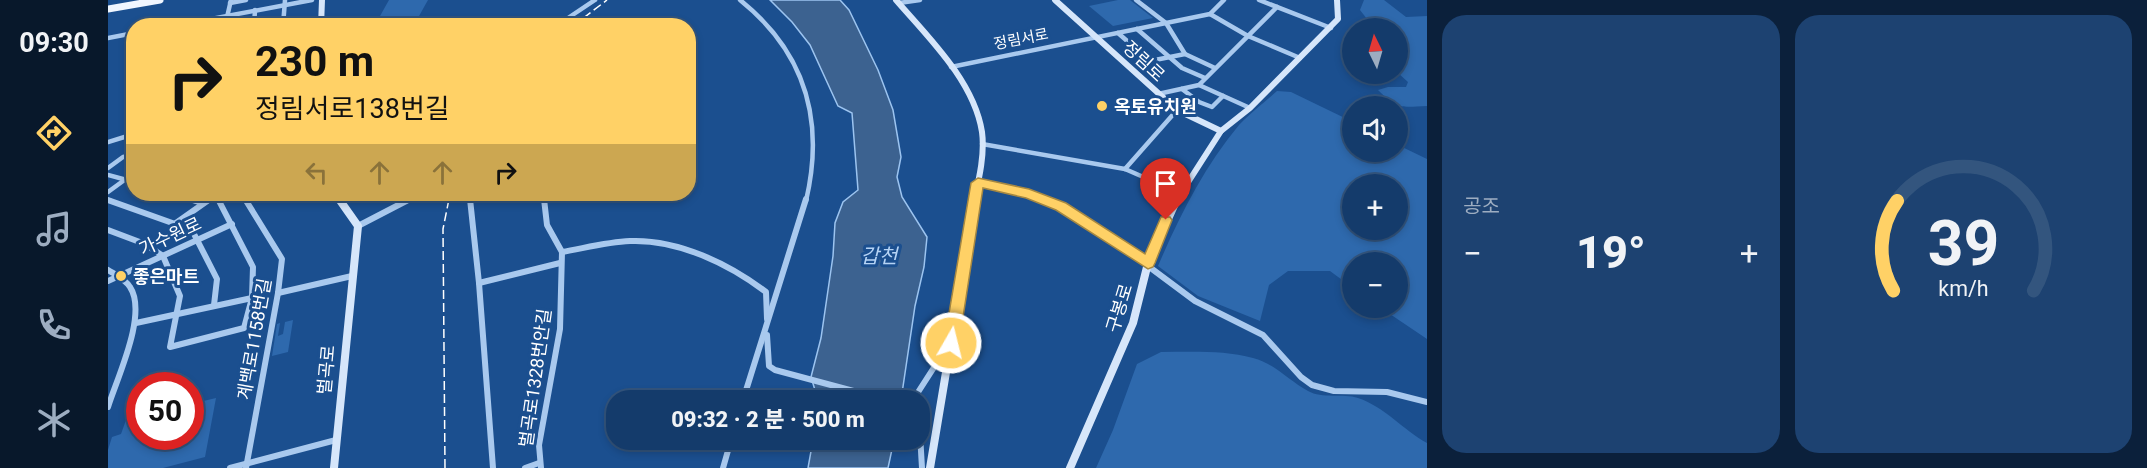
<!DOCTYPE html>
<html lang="ko">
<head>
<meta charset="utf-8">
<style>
  :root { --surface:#143b6b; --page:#1d4271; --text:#f1f3f6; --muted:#9dadc1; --line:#33557e; --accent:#ffd166 }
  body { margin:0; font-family:Roboto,"Noto Sans KR",sans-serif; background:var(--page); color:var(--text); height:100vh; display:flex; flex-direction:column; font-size:22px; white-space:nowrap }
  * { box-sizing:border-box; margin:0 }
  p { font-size:20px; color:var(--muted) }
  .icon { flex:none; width:33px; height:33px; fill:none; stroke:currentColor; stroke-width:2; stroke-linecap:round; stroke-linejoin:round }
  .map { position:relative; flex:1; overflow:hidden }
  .drawer { display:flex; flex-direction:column; gap:15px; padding:15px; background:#0b203b; width:720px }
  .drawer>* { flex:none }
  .top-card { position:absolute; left:18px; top:18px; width:570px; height:183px; border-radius:24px; box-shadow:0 3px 9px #0003,0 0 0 2px var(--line); background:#ffd166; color:#111; overflow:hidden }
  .needle { width:39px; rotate:355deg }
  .controls { position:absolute; left:1234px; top:18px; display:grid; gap:12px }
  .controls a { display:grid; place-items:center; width:66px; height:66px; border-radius:50%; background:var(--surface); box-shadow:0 3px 9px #0003,0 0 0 2px var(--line); font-size:30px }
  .speed { position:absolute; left:18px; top:372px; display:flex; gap:12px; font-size:30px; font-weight:700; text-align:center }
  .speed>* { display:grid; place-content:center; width:78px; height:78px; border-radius:50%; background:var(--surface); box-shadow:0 3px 9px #0003,0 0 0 2px var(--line); line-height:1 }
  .speed .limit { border:9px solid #d22; background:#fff; color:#111 }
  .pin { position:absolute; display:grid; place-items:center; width:51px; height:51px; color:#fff; margin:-62px -26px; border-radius:50% 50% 50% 0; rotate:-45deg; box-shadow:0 0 6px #0007 }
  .pin .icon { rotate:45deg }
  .me { position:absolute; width:66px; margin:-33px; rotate:8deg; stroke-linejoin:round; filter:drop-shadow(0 0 4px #0008) }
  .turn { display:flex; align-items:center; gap:21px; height:126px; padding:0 30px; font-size:27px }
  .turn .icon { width:78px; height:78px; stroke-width:2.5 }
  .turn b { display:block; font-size:42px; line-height:51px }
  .lanes { display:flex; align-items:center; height:57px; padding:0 30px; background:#0003; justify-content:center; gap:30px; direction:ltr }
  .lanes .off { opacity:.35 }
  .big { font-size:45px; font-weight:800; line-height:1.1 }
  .drawer .widget { flex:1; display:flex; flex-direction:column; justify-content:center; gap:9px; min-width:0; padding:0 21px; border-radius:24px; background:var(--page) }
  .drawer .dial { align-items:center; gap:0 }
  .dial svg { height:156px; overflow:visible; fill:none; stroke:var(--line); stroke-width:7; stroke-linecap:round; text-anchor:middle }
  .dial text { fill:var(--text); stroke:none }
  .heat { display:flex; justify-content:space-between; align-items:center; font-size:33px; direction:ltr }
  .drawer .tiles { flex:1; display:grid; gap:15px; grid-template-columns:repeat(2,1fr) }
  .trip { position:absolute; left:498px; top:390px; width:324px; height:60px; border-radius:24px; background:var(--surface); box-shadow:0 3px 9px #0003,0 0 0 2px var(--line); font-weight:800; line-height:60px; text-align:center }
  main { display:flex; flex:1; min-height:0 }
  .dock { display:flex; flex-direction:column; width:108px; justify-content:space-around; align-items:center; background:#08182b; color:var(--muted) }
  .dock .icon { width:42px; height:42px }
  .dock .active { color:var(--accent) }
  .dock b { font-size:27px; color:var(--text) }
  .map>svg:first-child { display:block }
  .green { fill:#2e69ad; fill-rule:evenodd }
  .water { fill:#3c6290; stroke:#9cc4f0; stroke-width:1.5 }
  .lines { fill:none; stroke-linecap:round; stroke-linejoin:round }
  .street-far1 { stroke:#a9c9ee; stroke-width:4.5 }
  .street { stroke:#a9c9ee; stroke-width:6 }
  .secondary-far1 { stroke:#d6e6fa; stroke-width:6 }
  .secondary { stroke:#d6e6fa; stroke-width:8 }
  .primary { stroke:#f0f6ff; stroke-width:7 }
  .rail { stroke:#fff; stroke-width:1.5; stroke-dasharray:9 4; stroke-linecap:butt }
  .route { fill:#ffd166; stroke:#a68842; stroke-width:1.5 }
  .poi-dot { fill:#ffd166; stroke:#1b4f8f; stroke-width:2 }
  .labels { text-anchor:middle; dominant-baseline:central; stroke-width:6; stroke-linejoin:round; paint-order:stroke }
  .far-street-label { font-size:15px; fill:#fff; stroke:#1b4f8f }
  .street-label { font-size:18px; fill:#fff; stroke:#1b4f8f }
  .poi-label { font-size:18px; font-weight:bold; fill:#fff; stroke:#1b4f8f; text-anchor:start }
  .water-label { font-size:20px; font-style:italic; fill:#b5d3f5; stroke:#1b4f8f }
</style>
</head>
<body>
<main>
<nav class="dock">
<b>09:30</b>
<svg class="icon active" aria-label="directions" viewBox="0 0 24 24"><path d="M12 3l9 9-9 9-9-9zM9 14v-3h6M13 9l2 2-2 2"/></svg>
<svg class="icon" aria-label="music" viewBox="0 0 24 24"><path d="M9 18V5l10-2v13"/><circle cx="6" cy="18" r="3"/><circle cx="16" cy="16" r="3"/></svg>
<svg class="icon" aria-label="phone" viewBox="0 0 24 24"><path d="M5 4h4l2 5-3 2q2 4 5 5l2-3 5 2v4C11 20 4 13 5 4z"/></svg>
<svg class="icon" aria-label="climate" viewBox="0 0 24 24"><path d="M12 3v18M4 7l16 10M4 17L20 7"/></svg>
</nav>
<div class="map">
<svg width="1319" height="468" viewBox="0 0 1319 468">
  <rect width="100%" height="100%" fill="#1b4f8f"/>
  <!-- green -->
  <g class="green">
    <path d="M 281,0 L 320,0 L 306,25 L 267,25 Z"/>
    <path d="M 1010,0 L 1022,0 L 1045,18 L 1005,26 L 981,6 Z"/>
    <path d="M 1256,0 L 1276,0 L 1298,17 L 1319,16 L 1319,106 C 1293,107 1290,110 1270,90 L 1280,87 L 1298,87 L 1300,82 L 1290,73 L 1290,28 L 1266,28 L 1252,10 Z"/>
    <path d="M 1169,91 L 1183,92 L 1245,122 L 1245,152 L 1290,152 L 1290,145 L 1319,159 L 1319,339 L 1273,308 L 1290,308 L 1290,262 L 1245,262 L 1245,288 L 1222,271 L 1180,271 L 1161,285 L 1152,321 L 1090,296 L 1050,266 C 1071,217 1096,167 1131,125 C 1142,113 1157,102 1169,91 ZM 1245,184 L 1290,184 L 1290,230 L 1245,230 Z"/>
    <path d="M 185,320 L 180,352 L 164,356 L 169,324 L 172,323 L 170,336 L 175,334 L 177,322 Z"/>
    <path d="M 1053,352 C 1083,352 1116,350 1145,358 C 1166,363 1181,381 1200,391 C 1214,399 1235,393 1250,398 C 1277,407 1295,430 1319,443 L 1319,468 L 988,468 L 1005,430 L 1029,364 Z"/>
    <path d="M 108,398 L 97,457 L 55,468 L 0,468 L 0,450 L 4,437 L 13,434 L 18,420 L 31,416 L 32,436 L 82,436 L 83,404 Z"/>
  </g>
  <!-- water -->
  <g class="water">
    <path d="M 662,0 L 732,0 L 741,10 L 770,70 L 785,110 L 793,157 L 789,177 L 794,197 L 819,237 L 816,267 L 807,306 L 793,400 L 710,400 L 703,377 L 713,338 L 725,256 L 727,223 L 735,202 L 750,190 L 744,113 L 730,106 L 702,45 L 684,22 Z"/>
    <path d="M 705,440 L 786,440 L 780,468 L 700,468 Z"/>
  </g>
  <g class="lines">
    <!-- street-far1 -->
    <g class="street-far1">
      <path d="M 632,0 C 697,52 717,120 698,201"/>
      <path d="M 1028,0 L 1058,23 L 1077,54 L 1107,68"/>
      <path d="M 1151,0 L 1223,28"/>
      <path d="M 122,3 L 138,0"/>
      <path d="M 791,3 L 812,0"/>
      <path d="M 1102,14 L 1140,36 L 1192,58"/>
      <path d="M 460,18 L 487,0"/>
      <path d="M 66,26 L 204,0"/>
      <path d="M 117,26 L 123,0"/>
      <path d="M 146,26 L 147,10"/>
      <path d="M 175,26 L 177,0"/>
      <path d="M 1029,29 L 1074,68 L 1097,78"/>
      <path d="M 1010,33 L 1042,61 L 1077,54"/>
      <path d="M 0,38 L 26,33"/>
      <path d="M 843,67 L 1102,14 L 1116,0"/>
      <path d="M 1091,85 L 1142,108"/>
      <path d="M 1074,89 L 1091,102 L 1104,107 L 1115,96"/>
      <path d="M 1050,94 L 1091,85 L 1169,7"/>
      <path d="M 0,142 L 26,134"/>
      <path d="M 874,144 L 1017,169 L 1072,193"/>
      <path d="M 0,168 L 15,157 L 26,155"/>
      <path d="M 1017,169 L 1069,110"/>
      <path d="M 0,175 L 26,182"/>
      <path d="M 870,183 L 921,194 L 939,201"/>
      <path d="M 0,192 L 26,173"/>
      <path d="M 62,194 L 87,201"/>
      <path d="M 107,194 L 111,201"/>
      <path d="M 134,194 L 138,201"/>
      <path d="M 361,194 L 362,201"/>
      <path d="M 0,200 L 3,201"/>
      <path d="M 100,201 L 108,195"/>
      <path d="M 299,201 L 313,194"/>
      <path d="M 436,201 L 436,194"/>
    </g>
    <!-- street -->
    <g class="street">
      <path d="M 81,199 L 94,203"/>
      <path d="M 137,199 L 174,259 L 170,293 L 138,468"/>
      <path d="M 362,199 L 371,283 L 385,468"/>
      <path d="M 935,199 L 953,206 L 1040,263"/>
      <path d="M 0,200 L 84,230 L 109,279 L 106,305"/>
      <path d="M 68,223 L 102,199"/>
      <path d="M 250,226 L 302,199"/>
      <path d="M 0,230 L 37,244 L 55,256 L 72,296 L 62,347 L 136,328 L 144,298 L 145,267 L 110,199"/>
      <path d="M 454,252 C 477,248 499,242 522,241 C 570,239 621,264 658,292 L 659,319"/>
      <path d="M 1040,266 L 1087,301 L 1155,335 L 1193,377 L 1204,385 L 1226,391 L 1279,392 L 1319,402"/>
      <path d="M 0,270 C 8,275 17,279 22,287 C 40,314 9,378 0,407"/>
      <path d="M 0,281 L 124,224"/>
      <path d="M 371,283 L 452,263"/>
      <path d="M 170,293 L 244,276"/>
      <path d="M 28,323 L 144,298"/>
      <path d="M 659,335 L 661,366 L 667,370 L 779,400"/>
      <path d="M 635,400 L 698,199"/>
      <path d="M 805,400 L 843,341"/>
      <path d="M 812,434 L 814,468"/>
      <path d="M 122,468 L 228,440"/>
      <path d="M 417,468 L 431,463"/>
      <path d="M 433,468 L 431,445 L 452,329 L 454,252 L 439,225 L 436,199"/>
      <path d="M 615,468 L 623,440"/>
    </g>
    <!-- secondary-far1 -->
    <g class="secondary-far1">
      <path d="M 788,0 C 820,37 866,81 874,132 C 877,154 871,179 866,201"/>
      <path d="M 947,0 L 1069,110 L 1113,131"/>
      <path d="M 213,26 L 214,0"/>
      <path d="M 227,194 L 232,201"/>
      <path d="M 1068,201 L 1113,131 L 1142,108 L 1230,19 L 1229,0"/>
    </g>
    <!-- secondary -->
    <g class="secondary">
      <path d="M 226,468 L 250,226 L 231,199"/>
      <path d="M 822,468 L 867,199"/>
      <path d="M 962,468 L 1025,323 L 1040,263 L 1069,199"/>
    </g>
    <!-- primary -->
    <path class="primary" d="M 0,9 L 52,0"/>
    <!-- rail -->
    <g class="rail">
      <path d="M 465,26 L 499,0"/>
      <path d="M 337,468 L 335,229 L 342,194"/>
    </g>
  </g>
  <!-- route -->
  <path class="route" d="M 870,178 L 921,189 L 958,203 L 1037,254 L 1053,217 L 1062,217 L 1064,220 L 1047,263 L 1045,267 L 1040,269 L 948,210 L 918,198 L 875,188 L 851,343 L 849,348 L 843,349 L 838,348 L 836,343 L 863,183 Z"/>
  <!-- markers -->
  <g class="poi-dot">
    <circle cx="994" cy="106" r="6"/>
    <circle cx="13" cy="276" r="6"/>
  </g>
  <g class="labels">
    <!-- far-street labels -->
    <g class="far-street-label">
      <text transform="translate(913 39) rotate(-11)">정림서로</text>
    </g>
    <!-- street labels -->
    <g class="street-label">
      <text transform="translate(1036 61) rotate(43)">정림로</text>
      <text transform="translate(62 236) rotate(-25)">가수원로</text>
      <text transform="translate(1011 308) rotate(-73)">구봉로</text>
      <text transform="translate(146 339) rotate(-80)">계백로1158번길</text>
      <text transform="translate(218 370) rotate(-85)">벌곡로</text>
      <text transform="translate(427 378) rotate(-82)">벌곡로1328번안길</text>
    </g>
    <!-- poi labels -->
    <g class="poi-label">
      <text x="1006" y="106">옥토유치원</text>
      <text x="25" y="276">좋은마트</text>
    </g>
    <!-- water labels -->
    <g class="water-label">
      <text x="771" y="256">갑천</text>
    </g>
  </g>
</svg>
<div class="controls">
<a><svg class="needle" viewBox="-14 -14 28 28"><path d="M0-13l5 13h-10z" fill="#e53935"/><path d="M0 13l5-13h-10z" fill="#9dadc1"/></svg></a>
<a><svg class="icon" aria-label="sound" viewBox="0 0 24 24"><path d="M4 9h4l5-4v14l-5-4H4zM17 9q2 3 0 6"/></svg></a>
<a>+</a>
<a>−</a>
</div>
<div class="speed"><div class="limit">50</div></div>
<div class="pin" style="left:1058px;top:220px;background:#d93025"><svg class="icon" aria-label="arrive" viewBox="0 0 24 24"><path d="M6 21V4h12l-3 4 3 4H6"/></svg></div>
<svg class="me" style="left:843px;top:343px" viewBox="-20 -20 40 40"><circle r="17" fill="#ffd166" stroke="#fff" stroke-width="3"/><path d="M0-11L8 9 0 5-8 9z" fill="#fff"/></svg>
<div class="trip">09:32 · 2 분 · 500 m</div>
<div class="top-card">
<div class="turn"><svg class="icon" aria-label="right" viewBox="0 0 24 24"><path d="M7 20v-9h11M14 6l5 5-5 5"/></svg><div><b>230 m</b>정림서로138번길</div></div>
<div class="lanes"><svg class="icon off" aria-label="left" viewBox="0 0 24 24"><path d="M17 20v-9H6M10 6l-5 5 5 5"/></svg><svg class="icon off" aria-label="ahead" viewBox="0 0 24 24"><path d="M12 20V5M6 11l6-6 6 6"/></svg><svg class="icon off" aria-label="ahead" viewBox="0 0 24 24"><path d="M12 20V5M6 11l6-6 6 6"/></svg><svg class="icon" aria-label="right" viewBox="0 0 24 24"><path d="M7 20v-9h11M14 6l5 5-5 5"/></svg></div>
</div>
</div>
<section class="drawer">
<div class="tiles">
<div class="widget"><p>공조</p>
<div class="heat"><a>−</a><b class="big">19°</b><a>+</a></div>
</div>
<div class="widget dial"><svg viewBox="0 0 100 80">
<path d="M14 69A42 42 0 1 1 86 69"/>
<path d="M14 69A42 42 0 0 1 16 23" stroke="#ffd166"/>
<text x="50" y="56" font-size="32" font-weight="700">39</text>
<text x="50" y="72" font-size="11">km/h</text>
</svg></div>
</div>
</section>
</main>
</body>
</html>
